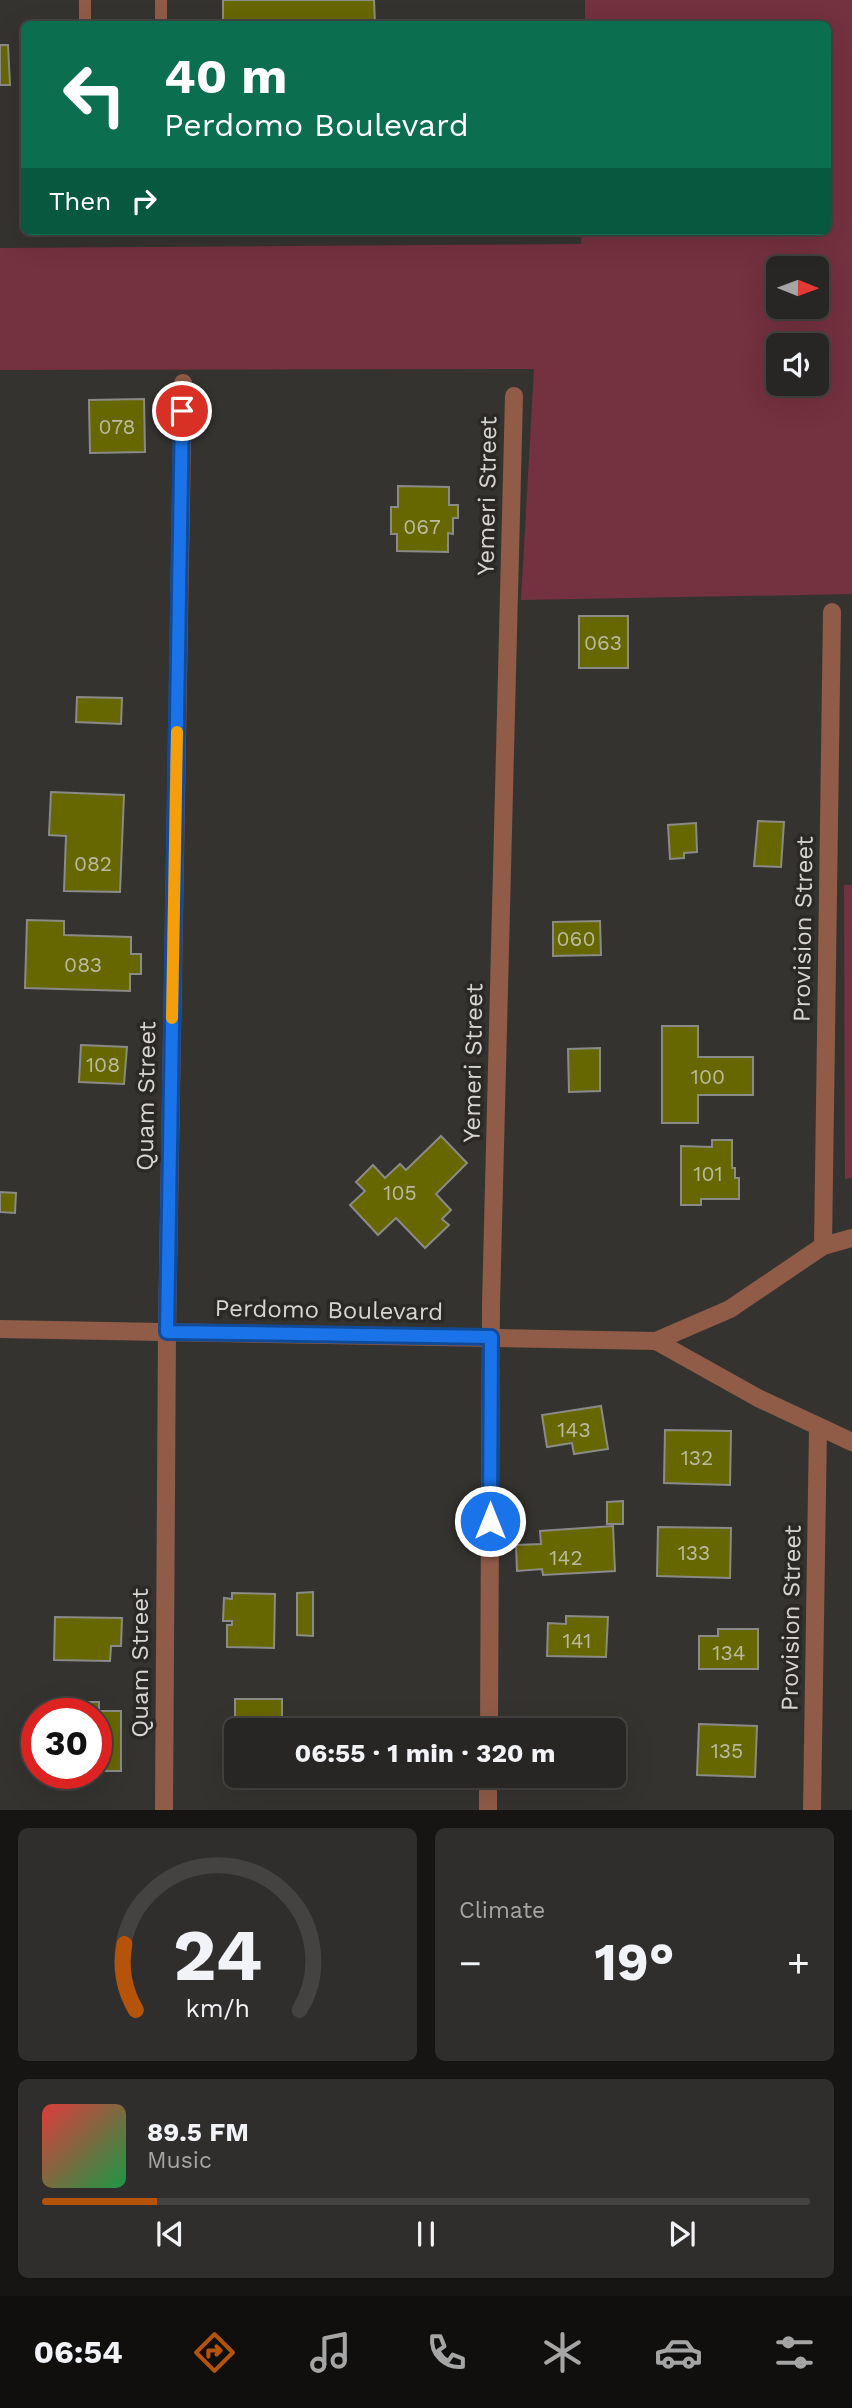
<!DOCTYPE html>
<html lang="en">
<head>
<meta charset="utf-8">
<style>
  :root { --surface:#282624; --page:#302e2c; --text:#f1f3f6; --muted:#a5a5a6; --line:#444341; --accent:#b45309 }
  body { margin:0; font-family:"Work Sans",sans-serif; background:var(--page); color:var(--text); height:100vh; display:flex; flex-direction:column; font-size:26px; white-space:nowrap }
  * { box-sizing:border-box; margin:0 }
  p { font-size:23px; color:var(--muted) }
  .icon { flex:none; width:38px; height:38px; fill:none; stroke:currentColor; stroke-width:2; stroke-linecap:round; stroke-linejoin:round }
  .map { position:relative; height:1810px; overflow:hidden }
  .side { display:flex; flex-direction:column; gap:18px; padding:18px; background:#161514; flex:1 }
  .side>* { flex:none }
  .top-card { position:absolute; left:21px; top:21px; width:810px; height:214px; border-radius:10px; box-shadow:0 7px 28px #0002,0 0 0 2px var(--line); background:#0b6e4f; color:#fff; overflow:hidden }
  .needle { width:46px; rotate:91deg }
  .fabs { position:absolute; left:766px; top:256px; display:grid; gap:14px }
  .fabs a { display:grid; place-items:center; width:63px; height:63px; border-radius:10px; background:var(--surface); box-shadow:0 7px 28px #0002,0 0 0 2px var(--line); font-size:35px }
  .speed { position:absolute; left:21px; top:1698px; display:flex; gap:14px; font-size:35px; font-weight:700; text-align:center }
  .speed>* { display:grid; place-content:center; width:91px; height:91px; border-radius:50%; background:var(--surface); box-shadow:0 7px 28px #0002,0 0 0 2px var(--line); line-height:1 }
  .speed .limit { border:10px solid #d22; background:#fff; color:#111 }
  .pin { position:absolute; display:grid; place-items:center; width:60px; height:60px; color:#fff; margin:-30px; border:4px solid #fff; border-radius:50%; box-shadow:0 2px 7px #0007 }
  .me { position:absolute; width:77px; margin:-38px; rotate:0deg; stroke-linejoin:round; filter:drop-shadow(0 0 5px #0008) }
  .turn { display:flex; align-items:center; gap:24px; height:147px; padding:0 28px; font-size:32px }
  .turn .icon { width:91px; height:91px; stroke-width:2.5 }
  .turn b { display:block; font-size:49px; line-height:60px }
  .then { display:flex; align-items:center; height:66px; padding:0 28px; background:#0003; gap:14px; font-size:26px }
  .big { font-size:52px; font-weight:700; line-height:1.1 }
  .side .tile { flex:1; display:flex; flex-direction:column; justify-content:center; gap:10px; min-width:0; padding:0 24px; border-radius:10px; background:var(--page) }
  .side .dial { align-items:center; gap:0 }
  .dial svg { height:182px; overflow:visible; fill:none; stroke:var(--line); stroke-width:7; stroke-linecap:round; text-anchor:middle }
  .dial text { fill:var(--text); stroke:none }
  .song { display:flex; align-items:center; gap:21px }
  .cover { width:84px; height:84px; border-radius:10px; background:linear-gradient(135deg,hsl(0 70% 55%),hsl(140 70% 35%)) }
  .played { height:7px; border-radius:4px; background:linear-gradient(90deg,var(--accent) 15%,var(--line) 15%) }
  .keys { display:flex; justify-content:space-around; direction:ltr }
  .heat { display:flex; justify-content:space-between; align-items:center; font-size:38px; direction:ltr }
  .side .tiles { flex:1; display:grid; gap:18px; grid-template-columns:1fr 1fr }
  .tile:last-child { grid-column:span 2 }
  .trip { position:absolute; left:224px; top:1718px; width:402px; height:70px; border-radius:10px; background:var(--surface); box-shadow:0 7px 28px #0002,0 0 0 2px var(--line); font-weight:700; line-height:70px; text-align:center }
  .tabs { display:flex; height:112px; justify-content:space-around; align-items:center; background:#100f0e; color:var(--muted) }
  .tabs .icon { width:49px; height:49px }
  .tabs .selected { color:var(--accent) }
  .tabs b { font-size:32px; color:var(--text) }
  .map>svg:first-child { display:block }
  .green { fill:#74313f; fill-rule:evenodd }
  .building { fill:#676702; stroke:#8a8a86; stroke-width:2 }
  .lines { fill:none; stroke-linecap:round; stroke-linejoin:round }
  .service { stroke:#905c47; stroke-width:12 }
  .minor { stroke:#905c47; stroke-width:18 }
  .route-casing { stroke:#114b97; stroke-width:18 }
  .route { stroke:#1a73e8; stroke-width:12 }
  .slow { stroke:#f59e0b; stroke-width:12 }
  .labels { text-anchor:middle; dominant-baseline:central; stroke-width:7; stroke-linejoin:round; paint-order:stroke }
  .number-label { font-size:21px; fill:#bbba9f }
  .street-label { font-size:24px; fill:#d7d5d3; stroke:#2b2926 }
</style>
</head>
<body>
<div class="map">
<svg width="852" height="1810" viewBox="0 0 852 1810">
  <rect width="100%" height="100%" fill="#353330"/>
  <!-- green -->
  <g class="green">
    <path d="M 585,0 L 852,0 L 852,594 L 521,600 L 534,369 L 0,370 L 0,248 L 581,244 L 582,231 L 828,231 L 828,24 L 585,24 ZM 779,268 L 817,268 L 817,306 L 779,306 ZM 779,345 L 817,345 L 817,383 L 779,383 Z"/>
    <path d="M 844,885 L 852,885 L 852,1178 L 845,1179 Z"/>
  </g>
  <!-- building -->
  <g class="building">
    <path d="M 223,0 L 374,0 L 375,24 L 223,24 Z"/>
    <path d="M 0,45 L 8,45 L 10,85 L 0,85 Z"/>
    <path d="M 144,399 L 145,452 L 90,453 L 89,400 Z"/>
    <path d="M 398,486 L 449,487 L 449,505 L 458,505 L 458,518 L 453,518 L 453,534 L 448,533 L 448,552 L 397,551 L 397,534 L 391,534 L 391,507 L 398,507 Z"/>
    <rect x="579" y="616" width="49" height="52"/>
    <path d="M 77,697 L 122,698 L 121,724 L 76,722 Z"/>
    <path d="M 51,792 L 124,795 L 120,892 L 64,891 L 66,836 L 49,835 Z"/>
    <path d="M 758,821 L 784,822 L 781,867 L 754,866 Z"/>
    <path d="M 696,823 L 697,852 L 684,853 L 684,858 L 670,859 L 668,825 Z"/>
    <path d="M 27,920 L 64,921 L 64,935 L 131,937 L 131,954 L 141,954 L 141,974 L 130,974 L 130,991 L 25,988 Z"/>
    <path d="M 600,921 L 601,955 L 553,956 L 553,922 Z"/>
    <path d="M 662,1026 L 698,1026 L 698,1057 L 753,1057 L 753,1095 L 698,1095 L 698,1123 L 662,1123 Z"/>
    <path d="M 81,1045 L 127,1047 L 124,1084 L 79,1082 Z"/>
    <path d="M 600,1048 L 600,1091 L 569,1092 L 568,1049 Z"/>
    <path d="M 441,1136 L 467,1163 L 436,1194 L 451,1210 L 442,1219 L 449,1225 L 425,1248 L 396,1218 L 378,1235 L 350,1205 L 365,1191 L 356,1182 L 373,1165 L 385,1178 L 400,1164 L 406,1170 Z"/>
    <path d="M 712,1140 L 732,1140 L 732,1168 L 735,1168 L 735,1178 L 739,1178 L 739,1199 L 701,1199 L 701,1205 L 681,1205 L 681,1146 L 712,1147 Z"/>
    <path d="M 0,1192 L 16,1193 L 15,1213 L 0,1212 Z"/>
    <path d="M 601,1406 L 608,1449 L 574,1454 L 572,1443 L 547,1447 L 542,1415 Z"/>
    <path d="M 665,1430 L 731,1431 L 730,1485 L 664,1483 Z"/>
    <path d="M 623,1501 L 623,1524 L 607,1524 L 607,1502 Z"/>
    <path d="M 613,1526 L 615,1571 L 543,1575 L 542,1569 L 517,1571 L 516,1545 L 541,1544 L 540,1531 Z"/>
    <path d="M 658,1527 L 731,1528 L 730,1578 L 657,1576 Z"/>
    <path d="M 313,1592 L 313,1636 L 297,1635 L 297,1593 Z"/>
    <path d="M 232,1593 L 275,1594 L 274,1648 L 227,1647 L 227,1625 L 232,1625 L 232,1621 L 223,1621 L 224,1598 L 232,1599 Z"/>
    <path d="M 566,1616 L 608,1617 L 606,1657 L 547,1656 L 548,1623 L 566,1624 Z"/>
    <path d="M 55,1617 L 122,1618 L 121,1646 L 111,1646 L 110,1661 L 54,1660 Z"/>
    <path d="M 718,1629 L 758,1629 L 758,1669 L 699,1669 L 699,1636 L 718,1636 Z"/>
    <path d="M 235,1699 L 282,1699 L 282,1731 L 236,1731 L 235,1756 Z"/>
    <path d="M 76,1702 L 99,1702 L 99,1711 L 121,1711 L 121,1771 L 96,1771 L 96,1713 L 69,1713 L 69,1711 L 75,1711 Z"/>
    <path d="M 699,1724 L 757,1726 L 755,1777 L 697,1775 Z"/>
  </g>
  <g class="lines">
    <!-- service -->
    <g class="service">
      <path d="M 85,24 L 85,0"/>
      <path d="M 161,24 L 161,0"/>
    </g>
    <!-- minor -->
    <g class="minor">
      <path d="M 823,1246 L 832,612"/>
      <path d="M 0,1329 L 656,1341 L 730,1309 L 823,1246 L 852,1238"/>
      <path d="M 656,1341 L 758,1398 L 852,1442"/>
      <path d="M 489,1731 L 491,1304 L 514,396"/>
      <path d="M 164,1810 L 167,1332 L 183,383"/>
      <path d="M 488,1810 L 488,1776"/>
      <path d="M 812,1810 L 818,1427"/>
    </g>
  </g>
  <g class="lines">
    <!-- route casing -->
    <g class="route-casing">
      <path id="route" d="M 182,411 L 167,1332 L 491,1337 L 490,1521"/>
    </g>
    <!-- route -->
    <use href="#route" class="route"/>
    <!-- slow -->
    <path class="slow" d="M 172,1018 L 177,732"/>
  </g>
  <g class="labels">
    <!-- number labels -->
    <g class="number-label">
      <text x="117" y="426">078</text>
      <text x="422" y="526">067</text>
      <text x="603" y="642">063</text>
      <text x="93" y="863">082</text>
      <text x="576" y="938">060</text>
      <text x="83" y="964">083</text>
      <text x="103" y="1064">108</text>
      <text x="708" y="1076">100</text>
      <text x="708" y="1173">101</text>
      <text x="400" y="1192">105</text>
      <text x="574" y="1429">143</text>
      <text x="697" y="1457">132</text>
      <text x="694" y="1552">133</text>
      <text x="566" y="1557">142</text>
      <text x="577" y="1640">141</text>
      <text x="729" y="1652">134</text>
      <text x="727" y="1750">135</text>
    </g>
    <!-- street labels -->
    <g class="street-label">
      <text transform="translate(487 496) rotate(-89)">Yemeri Street</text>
      <text transform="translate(803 929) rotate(-89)">Provision Street</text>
      <text transform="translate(473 1063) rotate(-89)">Yemeri Street</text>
      <text transform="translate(146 1096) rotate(-89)">Quam Street</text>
      <text transform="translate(329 1310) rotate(1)">Perdomo Boulevard</text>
      <text transform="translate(791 1618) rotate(-89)">Provision Street</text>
      <text transform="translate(140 1663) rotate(-90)">Quam Street</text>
    </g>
  </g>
</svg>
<div class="fabs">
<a><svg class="needle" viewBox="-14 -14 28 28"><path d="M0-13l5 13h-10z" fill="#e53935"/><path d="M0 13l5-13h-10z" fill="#a5a5a6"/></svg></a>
<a><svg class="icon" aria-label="sound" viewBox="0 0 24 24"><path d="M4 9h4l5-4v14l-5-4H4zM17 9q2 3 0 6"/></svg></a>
</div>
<div class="speed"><div class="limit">30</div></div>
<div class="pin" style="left:182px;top:411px;background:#d93025"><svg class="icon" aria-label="arrive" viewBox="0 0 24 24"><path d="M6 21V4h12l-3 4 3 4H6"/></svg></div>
<svg class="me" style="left:490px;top:1521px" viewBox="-20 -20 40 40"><circle r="17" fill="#1a73e8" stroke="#fff" stroke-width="3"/><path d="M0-11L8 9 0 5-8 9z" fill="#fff"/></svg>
<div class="trip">06:55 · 1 min · 320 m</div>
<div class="top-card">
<div class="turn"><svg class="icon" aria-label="left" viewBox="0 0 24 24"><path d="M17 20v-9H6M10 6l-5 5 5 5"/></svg><div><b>40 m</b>Perdomo Boulevard</div></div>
<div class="then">Then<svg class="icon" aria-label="right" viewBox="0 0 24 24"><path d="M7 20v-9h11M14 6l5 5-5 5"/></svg></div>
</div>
</div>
<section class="side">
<div class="tiles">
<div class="tile dial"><svg viewBox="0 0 100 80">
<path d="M14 69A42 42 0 1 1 86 69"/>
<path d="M14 69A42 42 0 0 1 9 40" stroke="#b45309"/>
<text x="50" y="56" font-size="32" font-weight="700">24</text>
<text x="50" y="72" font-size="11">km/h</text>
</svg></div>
<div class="tile"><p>Climate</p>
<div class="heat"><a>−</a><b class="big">19°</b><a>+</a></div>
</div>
<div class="tile">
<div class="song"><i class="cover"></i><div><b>89.5 FM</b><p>Music</p></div></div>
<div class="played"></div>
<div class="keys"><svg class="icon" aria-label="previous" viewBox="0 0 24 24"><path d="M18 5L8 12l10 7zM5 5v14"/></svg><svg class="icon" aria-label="pause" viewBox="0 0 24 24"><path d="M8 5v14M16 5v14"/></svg><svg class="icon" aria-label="next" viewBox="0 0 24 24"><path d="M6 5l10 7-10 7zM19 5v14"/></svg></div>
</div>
</div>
</section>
<nav class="tabs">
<b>06:54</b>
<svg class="icon selected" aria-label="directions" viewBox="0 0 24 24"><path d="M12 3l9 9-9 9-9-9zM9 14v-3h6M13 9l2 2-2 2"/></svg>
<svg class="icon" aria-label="music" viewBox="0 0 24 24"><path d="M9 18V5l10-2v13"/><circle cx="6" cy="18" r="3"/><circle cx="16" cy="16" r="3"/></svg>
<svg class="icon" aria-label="phone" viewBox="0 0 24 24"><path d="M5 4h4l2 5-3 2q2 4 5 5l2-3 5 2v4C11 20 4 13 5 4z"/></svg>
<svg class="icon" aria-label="climate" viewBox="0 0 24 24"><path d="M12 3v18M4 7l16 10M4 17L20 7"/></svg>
<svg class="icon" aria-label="car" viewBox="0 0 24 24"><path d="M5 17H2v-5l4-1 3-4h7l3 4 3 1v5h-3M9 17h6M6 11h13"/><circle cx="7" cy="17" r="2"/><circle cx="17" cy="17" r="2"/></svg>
<svg class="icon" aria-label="filters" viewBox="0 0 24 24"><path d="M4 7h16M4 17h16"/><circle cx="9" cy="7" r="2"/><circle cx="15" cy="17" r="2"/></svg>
</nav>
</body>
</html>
